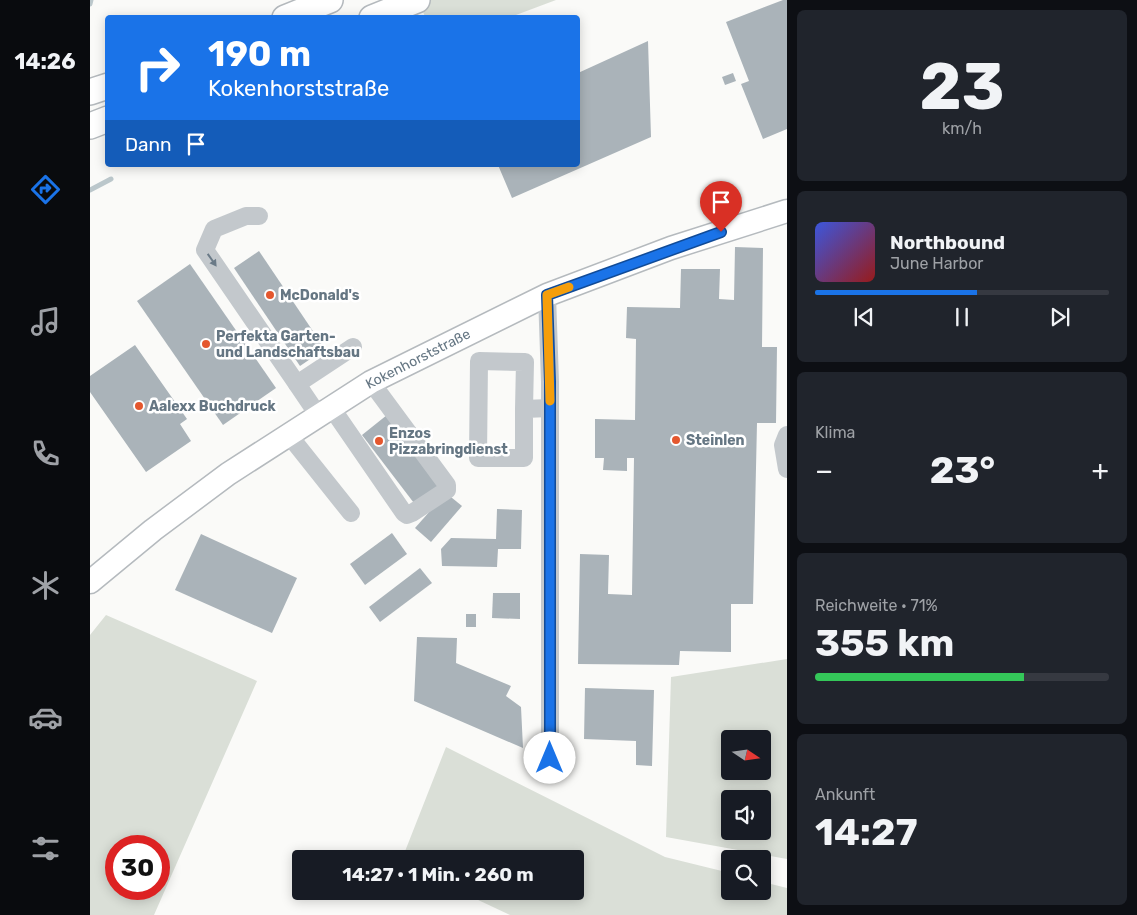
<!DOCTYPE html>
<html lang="de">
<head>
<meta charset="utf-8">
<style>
  :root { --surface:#171b24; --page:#20242c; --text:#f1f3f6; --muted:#9ea1a6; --line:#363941; --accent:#1a73e8 }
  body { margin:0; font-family:Rubik,sans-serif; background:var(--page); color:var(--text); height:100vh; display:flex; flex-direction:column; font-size:19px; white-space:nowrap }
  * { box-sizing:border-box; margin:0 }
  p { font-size:16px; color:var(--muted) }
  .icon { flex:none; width:28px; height:28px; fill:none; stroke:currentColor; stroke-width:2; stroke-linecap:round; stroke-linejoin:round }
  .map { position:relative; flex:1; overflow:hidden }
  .drawer { display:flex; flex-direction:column; gap:10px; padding:10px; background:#0d0f14; width:350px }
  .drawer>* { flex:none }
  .top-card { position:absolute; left:15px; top:15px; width:475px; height:152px; border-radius:5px; box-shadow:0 2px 12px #0003; background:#1a73e8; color:#fff; overflow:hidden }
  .needle { width:32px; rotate:103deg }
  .fabs { position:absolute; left:631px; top:730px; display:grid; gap:10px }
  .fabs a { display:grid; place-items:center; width:50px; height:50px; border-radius:5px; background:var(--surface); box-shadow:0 2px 12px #0003; font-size:25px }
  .speed { position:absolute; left:15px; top:835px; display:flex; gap:10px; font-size:25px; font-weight:700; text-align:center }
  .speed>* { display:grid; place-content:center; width:65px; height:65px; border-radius:50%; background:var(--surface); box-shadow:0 2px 12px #0003; line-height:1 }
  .speed .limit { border:8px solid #d22; background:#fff; color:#111 }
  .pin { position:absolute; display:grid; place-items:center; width:42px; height:42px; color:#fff; margin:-51px -21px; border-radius:50% 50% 50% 0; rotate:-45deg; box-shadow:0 0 5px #0007 }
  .pin .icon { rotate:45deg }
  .me { position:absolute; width:55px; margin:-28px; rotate:0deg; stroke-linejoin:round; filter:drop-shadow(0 0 4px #0008) }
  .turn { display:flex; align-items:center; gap:18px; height:105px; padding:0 20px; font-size:22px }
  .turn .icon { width:65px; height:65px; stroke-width:2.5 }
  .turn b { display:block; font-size:35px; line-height:42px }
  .then { display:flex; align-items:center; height:48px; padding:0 20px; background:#0003; gap:10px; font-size:19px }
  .big { font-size:38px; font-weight:700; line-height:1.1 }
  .drawer .tile { flex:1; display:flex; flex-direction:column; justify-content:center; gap:8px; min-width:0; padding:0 18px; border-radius:8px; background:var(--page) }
  .drawer .dial { align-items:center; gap:0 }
  .dial b { font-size:65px; line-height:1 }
  .song { display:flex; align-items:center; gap:15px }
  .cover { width:60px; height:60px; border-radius:8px; background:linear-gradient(135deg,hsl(230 70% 55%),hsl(0 70% 35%)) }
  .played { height:5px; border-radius:2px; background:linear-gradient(90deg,var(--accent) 55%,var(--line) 55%) }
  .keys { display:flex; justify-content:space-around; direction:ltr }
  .heat { display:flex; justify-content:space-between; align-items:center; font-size:28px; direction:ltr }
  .charge { height:8px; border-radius:4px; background:linear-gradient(90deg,#34c759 71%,var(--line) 0) }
  .trip { position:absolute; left:202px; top:850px; width:292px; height:50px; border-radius:5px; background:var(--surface); box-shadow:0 2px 12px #0003; font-weight:700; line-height:50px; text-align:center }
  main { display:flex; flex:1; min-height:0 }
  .dock { display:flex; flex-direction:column; width:90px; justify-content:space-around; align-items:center; background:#090b0e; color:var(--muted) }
  .dock .icon { width:35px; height:35px }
  .dock .selected { color:var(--accent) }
  .dock b { font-size:22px; color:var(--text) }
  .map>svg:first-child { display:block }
  .green { fill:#dadfd7; fill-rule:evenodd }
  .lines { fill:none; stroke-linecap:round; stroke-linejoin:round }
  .stream { stroke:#bbc7cb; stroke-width:5 }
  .building { fill:#aab3b9 }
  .major-casing { stroke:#b5babe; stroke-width:25 }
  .highway-casing { stroke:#b4b9bd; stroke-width:28 }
  .minor { stroke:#c3c8cc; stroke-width:18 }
  .major { stroke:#fff; stroke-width:22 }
  .highway { stroke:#fff; stroke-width:25 }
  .oneway { fill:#6a7a87 }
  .route-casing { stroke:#114b97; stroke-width:12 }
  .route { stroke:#1a73e8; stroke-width:9 }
  .slow { stroke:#f59e0b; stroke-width:9 }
  .poi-dot { fill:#e4572e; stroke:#fff; stroke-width:2 }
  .labels { text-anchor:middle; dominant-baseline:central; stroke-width:5; stroke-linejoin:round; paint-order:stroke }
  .poi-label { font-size:14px; font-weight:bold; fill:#657683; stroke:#fff; text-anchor:start }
  .street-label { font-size:14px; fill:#657683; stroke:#fff }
</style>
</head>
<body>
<main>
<nav class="dock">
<b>14:26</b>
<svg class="icon selected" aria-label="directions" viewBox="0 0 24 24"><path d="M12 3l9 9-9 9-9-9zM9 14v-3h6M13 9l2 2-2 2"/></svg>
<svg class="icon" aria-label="music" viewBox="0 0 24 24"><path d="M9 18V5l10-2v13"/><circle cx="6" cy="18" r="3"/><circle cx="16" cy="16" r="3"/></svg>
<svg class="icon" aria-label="phone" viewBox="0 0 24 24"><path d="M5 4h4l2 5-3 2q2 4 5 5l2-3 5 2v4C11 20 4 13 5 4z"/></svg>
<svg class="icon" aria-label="climate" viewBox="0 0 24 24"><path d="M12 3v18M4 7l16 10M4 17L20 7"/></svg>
<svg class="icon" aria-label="car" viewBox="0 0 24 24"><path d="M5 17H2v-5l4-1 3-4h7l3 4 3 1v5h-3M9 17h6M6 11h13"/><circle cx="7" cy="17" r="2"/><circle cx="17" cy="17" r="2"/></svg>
<svg class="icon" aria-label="filters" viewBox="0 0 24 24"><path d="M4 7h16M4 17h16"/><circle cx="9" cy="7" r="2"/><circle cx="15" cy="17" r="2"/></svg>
</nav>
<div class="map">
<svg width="697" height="915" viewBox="0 0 697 915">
  <rect width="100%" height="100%" fill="#fafaf8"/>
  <!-- green -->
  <g class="green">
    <path d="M 329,0 L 466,0 L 418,18 L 335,17 Z"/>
    <path d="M 16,615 L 167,681 L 64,915 L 0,915 L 0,635 ZM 26,846 L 69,846 L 69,889 L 26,889 Z"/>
    <path d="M 697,659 L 697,859 L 576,837 L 581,677 ZM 640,739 L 672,739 L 672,771 L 640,771 ZM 640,799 L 672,799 L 672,831 L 640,831 Z"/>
    <path d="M 356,747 L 575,857 L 640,873 L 640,891 L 672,891 L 673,882 L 697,888 L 697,915 L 420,915 L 369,891 L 486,891 L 486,859 L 312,859 Z"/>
  </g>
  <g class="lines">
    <!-- stream -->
    <g class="stream">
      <path d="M 0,4 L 1,0"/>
      <path d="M 0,190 L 21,179"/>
    </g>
  </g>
  <!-- building -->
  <g class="building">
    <path d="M 693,0 L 697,0 L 697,129 L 673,139 L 651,84 L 659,81 L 636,22 Z"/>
    <path d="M 558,41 L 561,137 L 422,198 L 408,165 L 488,165 L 488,73 Z"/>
    <path d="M 643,73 L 646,81 L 635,85 L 632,77 Z"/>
    <path d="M 645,247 L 673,248 L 672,347 L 687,347 L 686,423 L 667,423 L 663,604 L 641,604 L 641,652 L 590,651 L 589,665 L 488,664 L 490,554 L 519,555 L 518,594 L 542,595 L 544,458 L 537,458 L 537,471 L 513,470 L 514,458 L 505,458 L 505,419 L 545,420 L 546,339 L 536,338 L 537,307 L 590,308 L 591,269 L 630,269 L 629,299 L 644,300 Z"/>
    <path d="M 169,251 L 235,349 L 210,366 L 144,268 Z"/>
    <path d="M 100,264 L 186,388 L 133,425 L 47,301 Z"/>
    <path d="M 45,345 L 97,419 L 90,424 L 101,441 L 56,472 L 0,392 L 0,376 Z"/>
    <path d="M 297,415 L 352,487 L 327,507 L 272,435 Z"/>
    <path d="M 356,493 L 372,506 L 341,542 L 325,528 Z"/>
    <path d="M 407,509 L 432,510 L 431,549 L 408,549 L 407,567 L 352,566 L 351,549 L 361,538 L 406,539 Z"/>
    <path d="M 302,533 L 317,554 L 275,585 L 260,564 Z"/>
    <path d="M 111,534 L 207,578 L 182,633 L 85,590 Z"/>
    <path d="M 330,568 L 342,583 L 290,622 L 279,607 Z"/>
    <path d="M 403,593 L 430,593 L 430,619 L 402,618 Z"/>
    <rect x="376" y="614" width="10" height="13"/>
    <path d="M 327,637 L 367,638 L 366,663 L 421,686 L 416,696 L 431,707 L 433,748 L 324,701 Z"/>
    <path d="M 495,688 L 564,690 L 562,766 L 546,765 L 546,741 L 494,739 Z"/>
  </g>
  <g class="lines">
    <!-- major casing -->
    <g class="major-casing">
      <path id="major" d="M 0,582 L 63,530 L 138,474 L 281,382 L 457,295 L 581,248 L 697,211"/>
    </g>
    <!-- highway casing -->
    <g class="highway-casing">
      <g id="highway">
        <path d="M 195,18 L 240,0"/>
        <path d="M 282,18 L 327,0"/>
        <path d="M 0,92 L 18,86"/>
        <path d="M 0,126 L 18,119"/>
      </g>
    </g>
    <!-- minor -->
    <g class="minor">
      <path d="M 169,216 L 156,216 L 124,229 L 115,250 L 207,384 L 263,347"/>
      <path d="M 457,295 L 460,382 L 460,758"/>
      <path d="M 207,384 L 228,415"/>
      <path d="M 241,407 L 314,513 L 317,515 L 322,513 L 357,490 L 357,485 L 281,382"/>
      <path d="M 434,409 L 434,458 L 388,458 L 389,361 L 435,362 L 434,409 L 460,408"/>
      <path d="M 198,434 L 261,513"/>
      <path d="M 697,435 L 693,445 L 697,469"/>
    </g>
    <!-- major -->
    <use href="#major" class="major"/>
    <!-- highway -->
    <use href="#highway" class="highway"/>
  </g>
  <!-- one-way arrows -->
  <defs><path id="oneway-solid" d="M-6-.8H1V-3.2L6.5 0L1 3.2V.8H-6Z" transform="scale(1.25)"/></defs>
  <use class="oneway" href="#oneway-solid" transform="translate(122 260) rotate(55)"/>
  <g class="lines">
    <!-- route casing -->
    <g class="route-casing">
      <path id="route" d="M 460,758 L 460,382 L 457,295 L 631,232"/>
    </g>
    <!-- route -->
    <use href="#route" class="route"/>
    <!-- slow -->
    <path class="slow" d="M 460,401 L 457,295 L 479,287"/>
  </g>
  <!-- markers -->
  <g class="poi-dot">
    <circle cx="180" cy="295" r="5"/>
    <circle cx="116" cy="344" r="5"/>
    <circle cx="49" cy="406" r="5"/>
    <circle cx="586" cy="440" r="5"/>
    <circle cx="289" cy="441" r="5"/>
  </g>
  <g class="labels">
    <!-- poi labels -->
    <g class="poi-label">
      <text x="190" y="295">McDonald's</text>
      <text x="126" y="336">Perfekta Garten-<tspan x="126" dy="16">und Landschaftsbau</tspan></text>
      <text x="59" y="406">Aalexx Buchdruck</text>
      <text x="299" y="433">Enzos<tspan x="299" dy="16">Pizzabringdienst</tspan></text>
      <text x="596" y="440">Steinlen</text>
    </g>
    <!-- street labels -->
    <g class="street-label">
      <text transform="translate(328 359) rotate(-27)">Kokenhorststraße</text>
    </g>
  </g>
</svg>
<div class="fabs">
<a><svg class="needle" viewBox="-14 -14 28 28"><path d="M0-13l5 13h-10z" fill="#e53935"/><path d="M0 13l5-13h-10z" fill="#9ea1a6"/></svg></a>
<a><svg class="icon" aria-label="sound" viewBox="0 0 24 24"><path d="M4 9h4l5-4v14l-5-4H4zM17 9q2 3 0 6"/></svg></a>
<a><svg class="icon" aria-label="search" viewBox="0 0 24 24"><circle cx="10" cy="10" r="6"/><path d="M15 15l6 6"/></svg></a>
</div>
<div class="speed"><div class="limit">30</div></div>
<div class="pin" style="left:631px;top:232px;background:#d93025"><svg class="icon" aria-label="arrive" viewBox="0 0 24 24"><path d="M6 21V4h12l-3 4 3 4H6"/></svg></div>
<svg class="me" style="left:460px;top:758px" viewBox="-20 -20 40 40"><circle r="19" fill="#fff"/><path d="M0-13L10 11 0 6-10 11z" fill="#1a73e8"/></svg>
<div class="trip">14:27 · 1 Min. · 260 m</div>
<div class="top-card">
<div class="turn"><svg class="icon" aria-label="right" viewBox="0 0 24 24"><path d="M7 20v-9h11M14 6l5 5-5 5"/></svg><div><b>190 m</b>Kokenhorststraße</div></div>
<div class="then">Dann<svg class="icon" aria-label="arrive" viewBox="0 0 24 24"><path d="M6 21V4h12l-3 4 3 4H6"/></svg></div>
</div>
</div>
<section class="drawer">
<div class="tile dial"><b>23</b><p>km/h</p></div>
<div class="tile">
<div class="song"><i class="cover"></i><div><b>Northbound</b><p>June Harbor</p></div></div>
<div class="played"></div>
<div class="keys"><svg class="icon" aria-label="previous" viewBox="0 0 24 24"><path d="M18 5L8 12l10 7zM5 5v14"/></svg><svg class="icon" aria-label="pause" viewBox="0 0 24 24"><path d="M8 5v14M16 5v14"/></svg><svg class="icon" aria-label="next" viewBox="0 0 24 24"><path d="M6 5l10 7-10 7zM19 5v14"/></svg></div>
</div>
<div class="tile"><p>Klima</p>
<div class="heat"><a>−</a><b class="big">23°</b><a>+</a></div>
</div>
<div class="tile"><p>Reichweite · 71%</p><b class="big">355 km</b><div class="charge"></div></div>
<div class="tile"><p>Ankunft</p><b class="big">14:27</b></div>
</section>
</main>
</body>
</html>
